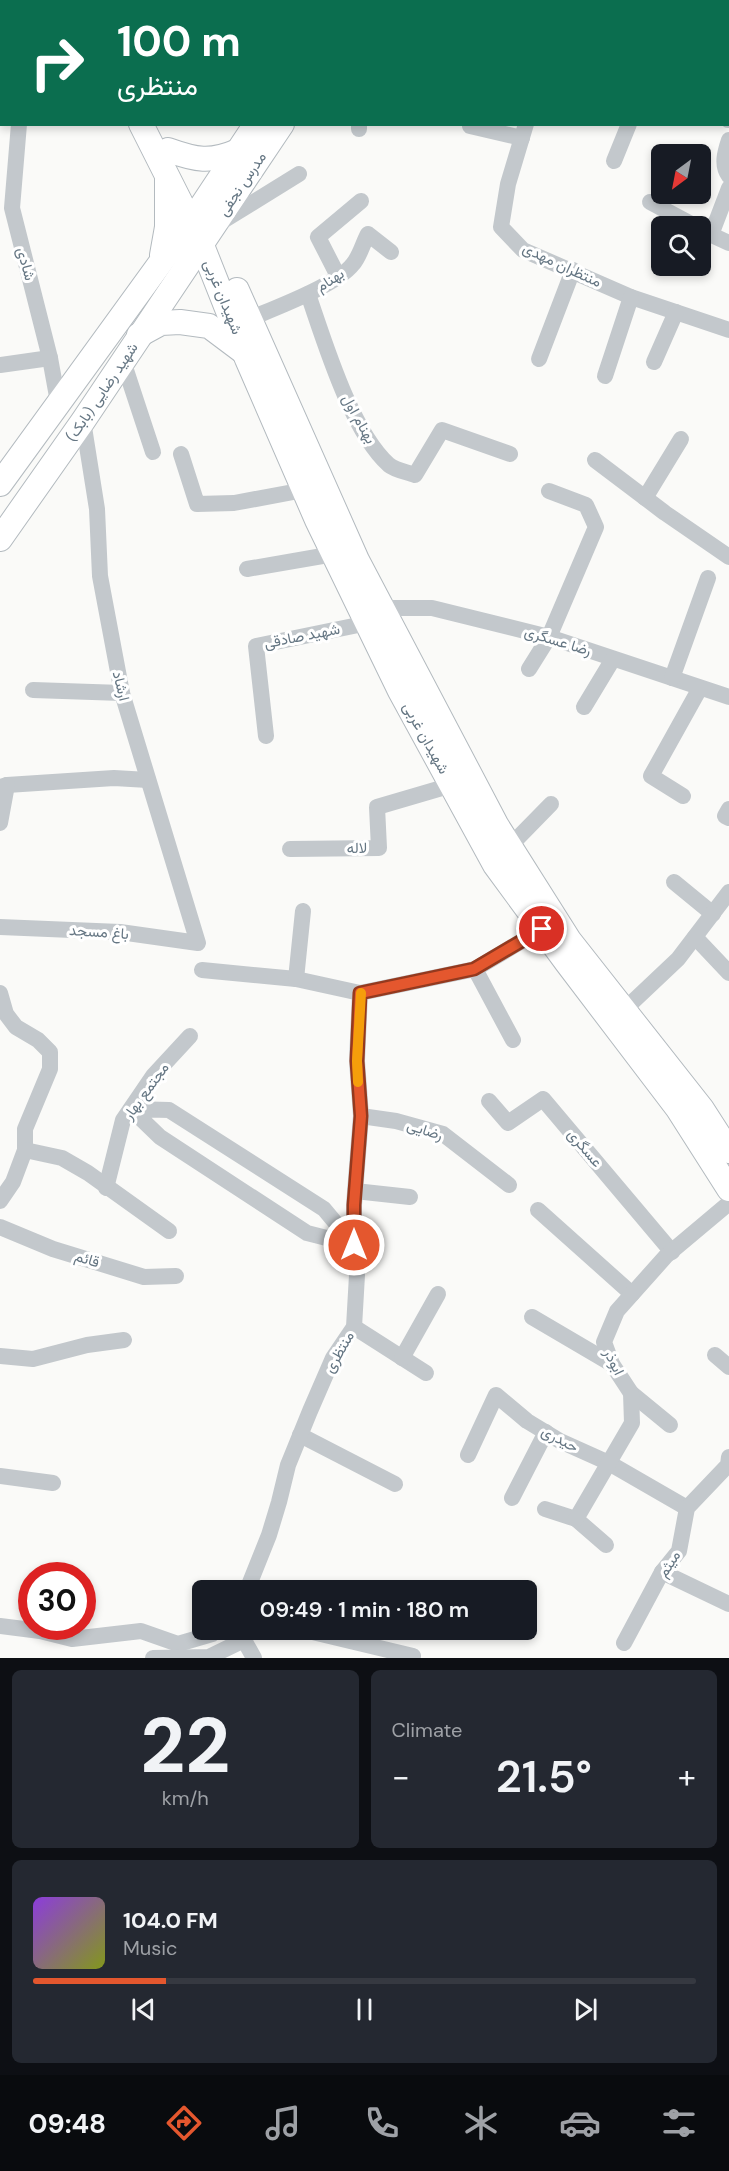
<!DOCTYPE html>
<html lang="en">
<head>
<meta charset="utf-8">
<style>
  :root { --surface:#171b24; --page:#242831; --text:#f1f3f6; --muted:#9ea1a6; --line:#363941; --accent:#e4572e }
  body { margin:0; font-family:"DM Sans",Vazirmatn,sans-serif; background:var(--page); color:var(--text); height:100vh; display:flex; flex-direction:column; font-size:22px; white-space:nowrap }
  * { box-sizing:border-box; margin:0 }
  p { font-size:20px; color:var(--muted) }
  .icon { flex:none; width:33px; height:33px; fill:none; stroke:currentColor; stroke-width:2; stroke-linecap:round; stroke-linejoin:round }
  .map { position:relative; height:1658px; overflow:hidden }
  .side { display:flex; flex-direction:column; gap:12px; padding:12px; background:#0d0f14; flex:1 }
  .side>* { flex:none }
  .banner { position:absolute; left:0px; top:0px; width:729px; height:126px; box-shadow:0 3px 9px #0003; background:#0b6e4f; color:#fff; overflow:hidden }
  .needle { width:39px; rotate:212deg }
  .controls { position:absolute; left:651px; top:144px; display:grid; gap:12px }
  .controls a { display:grid; place-items:center; width:60px; height:60px; border-radius:9px; background:var(--surface); box-shadow:0 3px 9px #0003; font-size:30px }
  .speed { position:absolute; left:18px; top:1562px; display:flex; gap:12px; font-size:30px; font-weight:700; text-align:center }
  .speed>* { display:grid; place-content:center; width:78px; height:78px; border-radius:50%; background:var(--surface); box-shadow:0 3px 9px #0003; line-height:1 }
  .speed .limit { border:9px solid #d22; background:#fff; color:#111 }
  .pin { position:absolute; display:grid; place-items:center; width:51px; height:51px; color:#fff; margin:-26px; border:3px solid #fff; border-radius:50%; box-shadow:0 2px 6px #0007 }
  .me { position:absolute; width:66px; margin:-33px; rotate:0deg; stroke-linejoin:round; filter:drop-shadow(0 0 4px #0008) }
  .turn { display:flex; align-items:center; gap:21px; height:126px; padding:0 18px; font-size:27px }
  .turn .icon { width:78px; height:78px; stroke-width:2.5 }
  .turn b { display:block; font-size:42px; line-height:51px }
  .big { font-size:45px; font-weight:600; line-height:1.1 }
  .side .tile { flex:1; display:flex; flex-direction:column; justify-content:center; gap:9px; min-width:0; padding:0 21px; border-radius:9px; background:var(--page) }
  .side .dial { align-items:center; gap:0 }
  .dial b { font-size:78px; line-height:1 }
  .song { display:flex; align-items:center; gap:18px }
  .cover { width:72px; height:72px; border-radius:9px; background:linear-gradient(135deg,hsl(270 70% 55%),hsl(70 70% 35%)) }
  .played { height:6px; border-radius:3px; background:linear-gradient(90deg,var(--accent) 20%,var(--line) 20%) }
  .keys { display:flex; justify-content:space-around; direction:ltr }
  .heat { display:flex; justify-content:space-between; align-items:center; font-size:33px; direction:ltr }
  .side .tiles { flex:1; display:grid; gap:12px; grid-template-columns:1fr 1fr }
  .tile:last-child { grid-column:span 2 }
  .trip { position:absolute; left:192px; top:1580px; width:345px; height:60px; border-radius:9px; background:var(--surface); box-shadow:0 3px 9px #0003; font-weight:600; line-height:60px; text-align:center }
  .tab-bar { display:flex; height:96px; justify-content:space-around; align-items:center; background:#090b0e; color:var(--muted) }
  .tab-bar .icon { width:42px; height:42px }
  .tab-bar .current { color:var(--accent) }
  .tab-bar b { font-size:27px; color:var(--text) }
  .map>svg:first-child { display:block }
  .lines { fill:none; stroke-linecap:round; stroke-linejoin:round }
  .secondary-casing { stroke:#b3babf; stroke-width:26 }
  .street { stroke:#c3c8cc; stroke-width:16 }
  .secondary { stroke:#fff; stroke-width:24 }
  .route-casing { stroke:#94391e; stroke-width:15 }
  .route { stroke:#e4572e; stroke-width:10 }
  .slow { stroke:#f59e0b; stroke-width:10 }
  .labels { text-anchor:middle; dominant-baseline:central; stroke-width:6; stroke-linejoin:round; paint-order:stroke }
  .street-label { font-size:15px; fill:#657683; stroke:#fff }
</style>
</head>
<body>
<div class="map">
<svg width="729" height="1658" viewBox="0 0 729 1658">
  <rect width="100%" height="100%" fill="#fafaf8"/>
  <g class="lines">
    <!-- secondary casing -->
    <g class="secondary-casing">
      <g id="secondary">
        <path d="M 21,0 L 23,2"/>
        <path d="M 83,0 L 84,2"/>
        <path d="M 647,0 L 650,2"/>
        <path d="M 51,2 L 55,0"/>
        <path d="M 338,2 L 339,0"/>
        <path d="M 366,2 L 367,0"/>
        <path d="M 728,36 L 729,37"/>
        <path d="M 141,124 L 201,243 L 247,359 L 317,520 L 400,691 L 495,865 L 567,963 L 678,1109 L 729,1189"/>
        <path d="M 168,150 C 196,160 210,163 238,151"/>
        <path d="M 162,255 L 167,227 L 167,180"/>
        <path d="M 237,290 L 357,560 L 497,826 L 569,940 L 702,1109 L 729,1151"/>
        <path d="M 139,335 L 161,323 L 180,322 L 209,326 L 245,353"/>
        <path d="M 0,484 L 201,207 L 256,124"/>
        <path d="M 0,539 L 83,421 L 282,124"/>
      </g>
    </g>
    <!-- street -->
    <g class="street">
      <path d="M 415,0 L 417,2"/>
      <path d="M 0,109 L 2,109"/>
      <path d="M 728,120 L 729,120"/>
      <path d="M 19,124 L 12,208 L 50,358 L 58,402"/>
      <path d="M 526,124 L 508,184 L 501,227 L 523,250 L 631,297 L 729,330"/>
      <path d="M 470,126 L 522,138"/>
      <path d="M 359,129 L 359,124"/>
      <path d="M 729,140 C 725,152 721,165 729,176"/>
      <path d="M 614,161 L 629,124"/>
      <path d="M 650,202 L 695,226"/>
      <path d="M 218,224 L 299,174"/>
      <path d="M 703,231 L 729,243"/>
      <path d="M 711,235 L 729,188"/>
      <path d="M 338,276 L 318,237 L 361,201"/>
      <path d="M 308,294 C 325,343 351,431 389,465 C 395,470 407,472 415,475 L 442,430 L 510,454"/>
      <path d="M 249,319 C 275,308 337,285 353,264 C 360,256 363,243 368,234 L 391,252"/>
      <path d="M 539,359 L 573,270"/>
      <path d="M 123,361 L 153,452"/>
      <path d="M 654,362 L 676,312"/>
      <path d="M 0,365 L 50,358"/>
      <path d="M 605,376 L 631,297"/>
      <path d="M 181,454 L 197,504 L 234,503 L 304,490"/>
      <path d="M 595,460 L 665,513 L 729,557"/>
      <path d="M 645,498 L 681,439"/>
      <path d="M 247,569 L 334,554"/>
      <path d="M 382,608 L 432,608 L 549,637 L 729,697"/>
      <path d="M 529,669 L 549,637 L 596,527 L 586,505 L 549,491"/>
      <path d="M 672,678 L 708,578"/>
      <path d="M 33,690 L 122,693"/>
      <path d="M 584,707 L 613,659"/>
      <path d="M 266,736 L 256,646 L 368,623"/>
      <path d="M 0,787 L 7,785 L 114,778 L 148,780"/>
      <path d="M 683,796 L 651,776 L 700,688"/>
      <path d="M 729,809 L 725,816 L 729,818"/>
      <path d="M 0,823 L 7,785"/>
      <path d="M 510,846 L 551,804"/>
      <path d="M 290,849 L 379,848 L 377,807 L 452,785"/>
      <path d="M 674,882 L 713,914"/>
      <path d="M 0,927 L 120,932 L 198,943 L 122,693 L 100,576 L 97,509 L 83,421"/>
      <path d="M 695,937 L 729,973"/>
      <path d="M 475,969 L 513,1040"/>
      <path d="M 202,970 L 296,979 L 360,993 L 475,969 L 542,929"/>
      <path d="M 296,979 L 303,911"/>
      <path d="M 0,993 L 6,1014 L 16,1027 L 38,1040 L 50,1052 L 50,1069 L 25,1129 L 25,1150 L 13,1182 L 0,1201"/>
      <path d="M 624,1010 L 678,959 L 729,892"/>
      <path d="M 489,1101 L 508,1123 L 543,1099 L 672,1252"/>
      <path d="M 131,1109 L 169,1110 L 324,1209 L 354,1245 L 307,1233 L 160,1137 Z"/>
      <path d="M 361,1116 L 396,1121 L 443,1134 L 509,1185"/>
      <path d="M 25,1150 L 62,1158 L 88,1173 L 169,1231"/>
      <path d="M 106,1188 L 123,1120 L 153,1076 L 190,1036"/>
      <path d="M 355,1191 L 410,1197"/>
      <path d="M 538,1210 L 632,1294"/>
      <path d="M 0,1227 L 53,1249 L 144,1277 L 176,1276"/>
      <path d="M 532,1317 L 612,1364"/>
      <path d="M 354,1327 L 426,1373"/>
      <path d="M 715,1355 L 729,1367"/>
      <path d="M 0,1356 L 33,1359 L 87,1345 L 124,1340"/>
      <path d="M 402,1358 L 438,1294"/>
      <path d="M 631,1393 L 670,1425"/>
      <path d="M 300,1435 L 395,1484"/>
      <path d="M 468,1455 L 496,1395 L 527,1421 L 560,1441 L 609,1463 L 687,1508"/>
      <path d="M 0,1476 L 53,1483"/>
      <path d="M 512,1498 L 546,1432"/>
      <path d="M 545,1509 L 576,1519 L 606,1545"/>
      <path d="M 576,1519 L 632,1423 L 631,1393 L 612,1364 L 604,1342 L 617,1311 L 666,1256 L 729,1203"/>
      <path d="M 662,1572 L 729,1604"/>
      <path d="M 247,1590 L 269,1535 L 279,1502 L 288,1465 L 310,1411 L 333,1358 L 354,1327 L 357,1275 L 354,1245 L 354,1205 L 361,1116 L 357,1061 L 360,993"/>
      <path d="M 0,1626 L 40,1631 L 72,1639 L 141,1631 L 178,1644 L 212,1634 L 218,1629"/>
      <path d="M 300,1629 L 413,1656"/>
      <path d="M 242,1630 L 244,1640 L 254,1658"/>
      <path d="M 624,1643 L 662,1572 L 679,1551 L 687,1508 L 728,1465 L 729,1457"/>
      <path d="M 153,1658 L 209,1657 L 244,1640"/>
    </g>
    <!-- secondary -->
    <use href="#secondary" class="secondary"/>
  </g>
  <g class="lines">
    <!-- route casing -->
    <g class="route-casing">
      <path id="route" d="M 354,1245 L 354,1205 L 361,1116 L 357,1061 L 360,993 L 474,969 L 542,929"/>
    </g>
    <!-- route -->
    <use href="#route" class="route"/>
    <!-- slow -->
    <path class="slow" d="M 358,1082 L 357,1061 L 361,993"/>
  </g>
  <g class="labels">
    <!-- street labels -->
    <g class="street-label">
      <text transform="translate(242 184) rotate(-56)">مدرس نجفی</text>
      <text transform="translate(26 264) rotate(75)">شادی</text>
      <text transform="translate(562 265) rotate(25)">منتظران مهدی</text>
      <text transform="translate(330 280) rotate(-33)">بهنام</text>
      <text transform="translate(223 297) rotate(68)">شهیدان غربی</text>
      <text transform="translate(102 392) rotate(-56)">شهید رضایی (بابک)</text>
      <text transform="translate(359 419) rotate(61)">بهنام اول</text>
      <text transform="translate(302 636) rotate(-11)">شهید صادقی</text>
      <text transform="translate(558 641) rotate(17)">رضا عسگری</text>
      <text transform="translate(121 686) rotate(76)">ارشاد</text>
      <text transform="translate(426 738) rotate(61)">شهیدان غربی</text>
      <text transform="translate(357 848) rotate(-1)">لاله</text>
      <text transform="translate(99 932) rotate(4)">باغ مسجد</text>
      <text transform="translate(146 1091) rotate(-54)">مجتمع بهار</text>
      <text transform="translate(425 1130) rotate(18)">رضایی</text>
      <text transform="translate(585 1148) rotate(50)">عسگری</text>
      <text transform="translate(87 1259) rotate(17)">قائم</text>
      <text transform="translate(339 1352) rotate(-60)">منتظری</text>
      <text transform="translate(614 1362) rotate(64)">ابوذر</text>
      <text transform="translate(560 1439) rotate(28)">حیدری</text>
      <text transform="translate(669 1564) rotate(-57)">میثم</text>
    </g>
  </g>
</svg>
<div class="controls">
<a><svg class="needle" viewBox="-14 -14 28 28"><path d="M0-13l5 13h-10z" fill="#e53935"/><path d="M0 13l5-13h-10z" fill="#9ea1a6"/></svg></a>
<a><svg class="icon" aria-label="search" viewBox="0 0 24 24"><circle cx="10" cy="10" r="6"/><path d="M15 15l6 6"/></svg></a>
</div>
<div class="speed"><div class="limit">30</div></div>
<div class="pin" style="left:542px;top:929px;background:#d93025"><svg class="icon" aria-label="arrive" viewBox="0 0 24 24"><path d="M6 21V4h12l-3 4 3 4H6"/></svg></div>
<svg class="me" style="left:354px;top:1245px" viewBox="-20 -20 40 40"><circle r="17" fill="#e4572e" stroke="#fff" stroke-width="3"/><path d="M0-11L8 9 0 5-8 9z" fill="#fff"/></svg>
<div class="trip">09:49 · 1 min · 180 m</div>
<div class="banner">
<div class="turn"><svg class="icon" aria-label="right" viewBox="0 0 24 24"><path d="M7 20v-9h11M14 6l5 5-5 5"/></svg><div><b>100 m</b>منتظری</div></div>
</div>
</div>
<section class="side">
<div class="tiles">
<div class="tile dial"><b>22</b><p>km/h</p></div>
<div class="tile"><p>Climate</p>
<div class="heat"><a>−</a><b class="big">21.5°</b><a>+</a></div>
</div>
<div class="tile">
<div class="song"><i class="cover"></i><div><b>104.0 FM</b><p>Music</p></div></div>
<div class="played"></div>
<div class="keys"><svg class="icon" aria-label="previous" viewBox="0 0 24 24"><path d="M18 5L8 12l10 7zM5 5v14"/></svg><svg class="icon" aria-label="pause" viewBox="0 0 24 24"><path d="M8 5v14M16 5v14"/></svg><svg class="icon" aria-label="next" viewBox="0 0 24 24"><path d="M6 5l10 7-10 7zM19 5v14"/></svg></div>
</div>
</div>
</section>
<nav class="tab-bar">
<b>09:48</b>
<svg class="icon current" aria-label="directions" viewBox="0 0 24 24"><path d="M12 3l9 9-9 9-9-9zM9 14v-3h6M13 9l2 2-2 2"/></svg>
<svg class="icon" aria-label="music" viewBox="0 0 24 24"><path d="M9 18V5l10-2v13"/><circle cx="6" cy="18" r="3"/><circle cx="16" cy="16" r="3"/></svg>
<svg class="icon" aria-label="phone" viewBox="0 0 24 24"><path d="M5 4h4l2 5-3 2q2 4 5 5l2-3 5 2v4C11 20 4 13 5 4z"/></svg>
<svg class="icon" aria-label="climate" viewBox="0 0 24 24"><path d="M12 3v18M4 7l16 10M4 17L20 7"/></svg>
<svg class="icon" aria-label="car" viewBox="0 0 24 24"><path d="M5 17H2v-5l4-1 3-4h7l3 4 3 1v5h-3M9 17h6M6 11h13"/><circle cx="7" cy="17" r="2"/><circle cx="17" cy="17" r="2"/></svg>
<svg class="icon" aria-label="filters" viewBox="0 0 24 24"><path d="M4 7h16M4 17h16"/><circle cx="9" cy="7" r="2"/><circle cx="15" cy="17" r="2"/></svg>
</nav>
</body>
</html>
